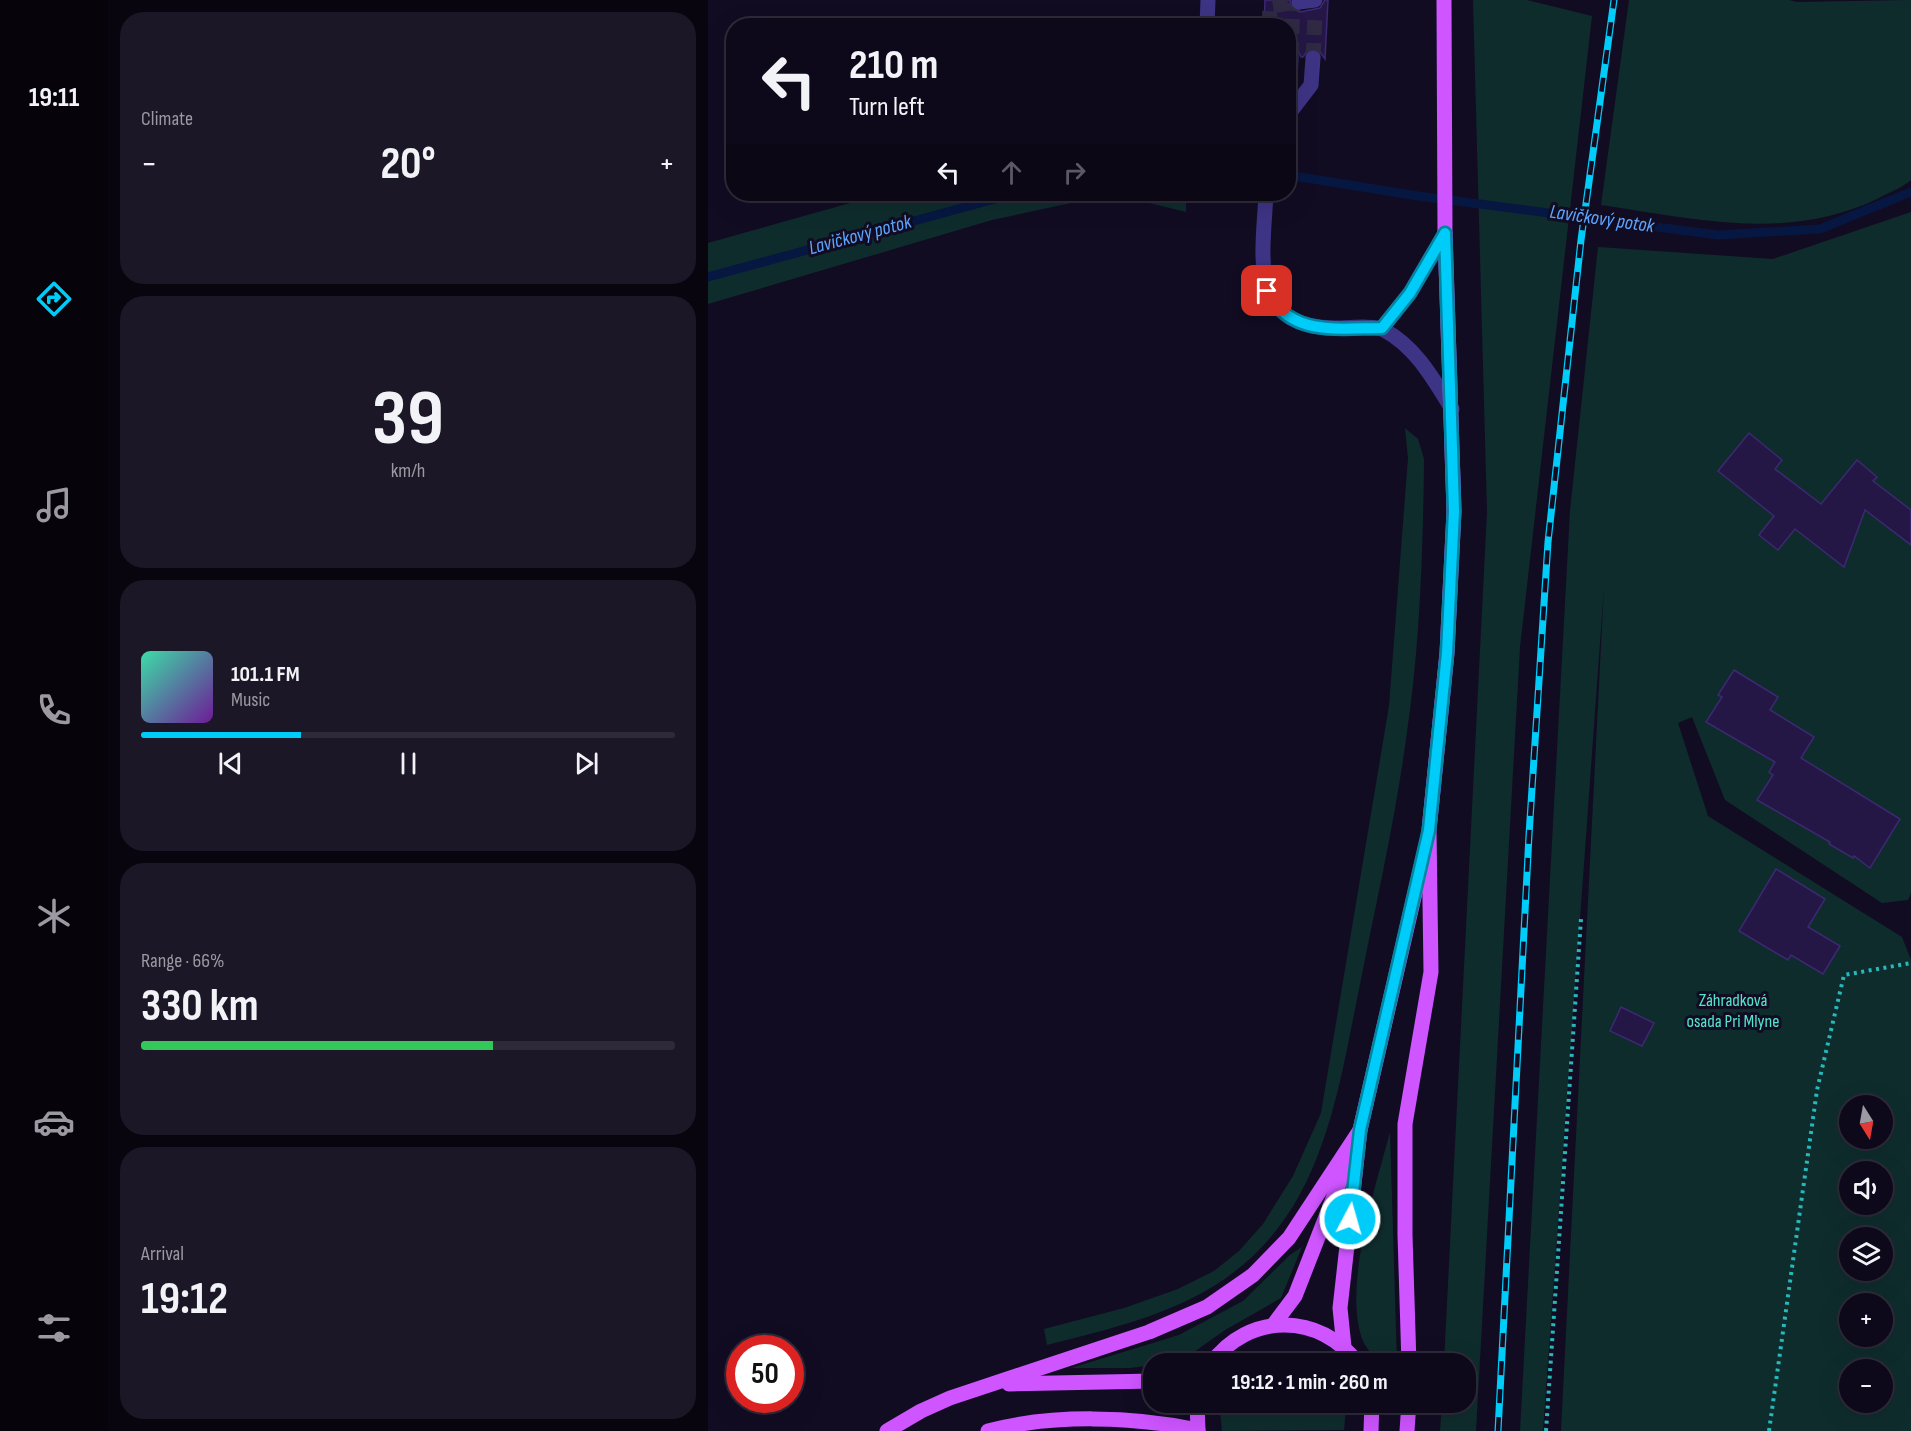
<!DOCTYPE html>
<html lang="en">
<head>
<meta charset="utf-8">
<style>
  :root { --surface:#0e091a; --page:#1c1727; --text:#f1f3f6; --muted:#9b9aa2; --line:#2e2a39; --accent:#00ccf9 }
  body { margin:0; font-family:"Sofia Sans Condensed",sans-serif; background:var(--page); color:var(--text); height:100vh; display:flex; flex-direction:column; font-size:22px; white-space:nowrap }
  * { box-sizing:border-box; margin:0 }
  p { font-size:20px; color:var(--muted) }
  .icon { flex:none; width:33px; height:33px; fill:none; stroke:currentColor; stroke-width:2; stroke-linecap:round; stroke-linejoin:round }
  .map { position:relative; flex:1; overflow:hidden }
  .details { display:flex; flex-direction:column; gap:12px; padding:12px; background:#08050e; width:600px }
  .details>* { flex:none }
  .top-card { position:absolute; left:18px; top:18px; width:570px; height:183px; border-radius:24px; box-shadow:0 6px 24px #0002,0 0 0 2px var(--line); background:#0e091a; color:var(--text); overflow:hidden }
  .needle { width:39px; rotate:169deg }
  .tools { position:absolute; left:1131px; top:1095px; display:grid; gap:12px }
  .tools a { display:grid; place-items:center; width:54px; height:54px; border-radius:50%; background:var(--surface); box-shadow:0 6px 24px #0002,0 0 0 2px var(--line); font-size:30px }
  .speed { position:absolute; left:18px; top:1335px; display:flex; gap:12px; font-size:30px; font-weight:700; text-align:center }
  .speed>* { display:grid; place-content:center; width:78px; height:78px; border-radius:50%; background:var(--surface); box-shadow:0 6px 24px #0002,0 0 0 2px var(--line); line-height:1 }
  .speed .limit { border:9px solid #d22; background:#fff; color:#111 }
  .pin { position:absolute; display:grid; place-items:center; width:51px; height:51px; color:#fff; margin:-26px; border-radius:12px; box-shadow:0 3px 9px #0006 }
  .me { position:absolute; width:66px; margin:-33px; rotate:6deg; stroke-linejoin:round; filter:drop-shadow(0 0 4px #0008) }
  .turn { display:flex; align-items:center; gap:21px; height:126px; padding:0 24px; font-size:27px }
  .turn .icon { width:78px; height:78px; stroke-width:2.5 }
  .turn b { display:block; font-size:42px; line-height:51px }
  .lanes { display:flex; align-items:center; height:57px; padding:0 24px; background:#0003; justify-content:center; gap:30px; direction:ltr }
  .lanes .off { opacity:.35 }
  .big { font-size:45px; font-weight:700; line-height:1.1 }
  .details .card { flex:1; display:flex; flex-direction:column; justify-content:center; gap:9px; min-width:0; padding:0 21px; border-radius:24px; background:var(--page) }
  .details .dial { align-items:center; gap:0 }
  .dial b { font-size:78px; line-height:1 }
  .song { display:flex; align-items:center; gap:18px }
  .cover { width:72px; height:72px; border-radius:9px; background:linear-gradient(135deg,hsl(160 70% 55%),hsl(280 70% 35%)) }
  .played { height:6px; border-radius:3px; background:linear-gradient(90deg,var(--accent) 30%,var(--line) 30%) }
  .keys { display:flex; justify-content:space-around; direction:ltr }
  .heat { display:flex; justify-content:space-between; align-items:center; font-size:33px; direction:ltr }
  .charge { height:9px; border-radius:4px; background:linear-gradient(90deg,#34c759 66%,var(--line) 0) }
  .trip { position:absolute; left:435px; top:1353px; width:333px; height:60px; border-radius:24px; background:var(--surface); box-shadow:0 6px 24px #0002,0 0 0 2px var(--line); font-weight:700; line-height:60px; text-align:center }
  main { display:flex; flex:1; min-height:0 }
  .dock { display:flex; flex-direction:column; width:108px; justify-content:space-around; align-items:center; background:#06040a; color:var(--muted) }
  .dock .icon { width:42px; height:42px }
  .dock .active { color:var(--accent) }
  .dock b { font-size:27px; color:var(--text) }
  .map>svg:first-child { display:block }
  .green { fill:#0f2c2d; fill-rule:evenodd }
  .lines { fill:none; stroke-linecap:round; stroke-linejoin:round }
  .stream { stroke:#061742; stroke-width:9 }
  .building { fill:#241745; stroke:#3d2873; stroke-width:1.5 }
  .minor-tunnel { stroke:#302944; stroke-width:15; stroke-dasharray:15 8; stroke-linecap:butt }
  .path { stroke:#26b8bb; stroke-width:4; stroke-dasharray:3 4.5; stroke-linecap:butt }
  .minor { stroke:#3e3485; stroke-width:15 }
  .major { stroke:#ce55ff; stroke-width:15 }
  .rail-casing { stroke:#00ccf9; stroke-width:7 }
  .rail { stroke:#120c23; stroke-width:4.5; stroke-dasharray:14; stroke-linecap:butt }
  .route-casing { stroke:#0085a2; stroke-width:15 }
  .route { stroke:#00ccf9; stroke-width:10 }
  .labels { text-anchor:middle; dominant-baseline:central; stroke-width:6; stroke-linejoin:round; paint-order:stroke }
  .park-label { font-size:18px; fill:#53e6ce; stroke:#120c23 }
  .water-label { font-size:20px; font-style:italic; fill:#5ca6ff; stroke:#120c23 }
</style>
</head>
<body>
<main>
<nav class="dock">
<b>19:11</b>
<svg class="icon active" aria-label="directions" viewBox="0 0 24 24"><path d="M12 3l9 9-9 9-9-9zM9 14v-3h6M13 9l2 2-2 2"/></svg>
<svg class="icon" aria-label="music" viewBox="0 0 24 24"><path d="M9 18V5l10-2v13"/><circle cx="6" cy="18" r="3"/><circle cx="16" cy="16" r="3"/></svg>
<svg class="icon" aria-label="phone" viewBox="0 0 24 24"><path d="M5 4h4l2 5-3 2q2 4 5 5l2-3 5 2v4C11 20 4 13 5 4z"/></svg>
<svg class="icon" aria-label="climate" viewBox="0 0 24 24"><path d="M12 3v18M4 7l16 10M4 17L20 7"/></svg>
<svg class="icon" aria-label="car" viewBox="0 0 24 24"><path d="M5 17H2v-5l4-1 3-4h7l3 4 3 1v5h-3M9 17h6M6 11h13"/><circle cx="7" cy="17" r="2"/><circle cx="17" cy="17" r="2"/></svg>
<svg class="icon" aria-label="filters" viewBox="0 0 24 24"><path d="M4 7h16M4 17h16"/><circle cx="9" cy="7" r="2"/><circle cx="15" cy="17" r="2"/></svg>
</nav>
<section class="details">
<div class="card"><p>Climate</p>
<div class="heat"><a>−</a><b class="big">20°</b><a>+</a></div>
</div>
<div class="card dial"><b>39</b><p>km/h</p></div>
<div class="card">
<div class="song"><i class="cover"></i><div><b>101.1 FM</b><p>Music</p></div></div>
<div class="played"></div>
<div class="keys"><svg class="icon" aria-label="previous" viewBox="0 0 24 24"><path d="M18 5L8 12l10 7zM5 5v14"/></svg><svg class="icon" aria-label="pause" viewBox="0 0 24 24"><path d="M8 5v14M16 5v14"/></svg><svg class="icon" aria-label="next" viewBox="0 0 24 24"><path d="M6 5l10 7-10 7zM19 5v14"/></svg></div>
</div>
<div class="card"><p>Range · 66%</p><b class="big">330 km</b><div class="charge"></div></div>
<div class="card"><p>Arrival</p><b class="big">19:12</b></div>
</section>
<div class="map">
<svg width="1203" height="1431" viewBox="0 0 1203 1431">
  <rect width="100%" height="100%" fill="#120c23"/>
  <!-- green -->
  <g class="green">
    <path d="M 765,0 L 819,0 L 884,16 L 812,647 L 768,1431 L 732,1431 L 734,1403 L 758,1402 L 758,1364 L 736,1363 L 779,512 Z"/>
    <path d="M 921,0 L 1081,0 L 1089,2 L 1203,0 L 1203,180 C 1194,188 1182,192 1171,198 C 1081,242 987,219 893,205 Z"/>
    <path d="M 174,194 L 478,194 L 478,212 L 405,194 L 284,220 L 0,304 L 0,243 Z"/>
    <path d="M 1203,212 L 1203,893 L 1200,900 L 1174,903 L 1017,800 L 984,717 L 970,723 L 1000,816 L 1194,937 L 1203,960 L 1203,1431 L 853,1431 L 896,587 L 835,1431 L 812,1431 L 862,511 L 890,247 L 1065,259 ZM 1142,1106 L 1174,1106 L 1174,1138 L 1142,1138 ZM 1142,1172 L 1174,1172 L 1174,1204 L 1142,1204 ZM 1142,1238 L 1174,1238 L 1174,1270 L 1142,1270 ZM 1142,1304 L 1174,1304 L 1174,1336 L 1142,1336 ZM 1142,1370 L 1174,1370 L 1174,1402 L 1142,1402 Z"/>
    <path d="M 697,428 L 710,439 L 716,459 C 715,552 712,647 698,739 C 687,820 669,899 653,979 C 636,1061 623,1160 570,1228 C 512,1304 426,1323 339,1345 L 336,1329 L 416,1308 L 470,1289 L 506,1271 L 531,1251 L 555,1224 L 585,1176 L 613,1113 L 681,706 L 700,458 Z"/>
    <path d="M 682,1132 L 689,1363 L 671,1363 C 666,1356 658,1348 655,1341 C 634,1288 668,1186 682,1132 Z"/>
    <path d="M 594,1247 L 573,1298 L 517,1330 L 472,1362 L 422,1368 L 363,1368 L 471,1335 L 535,1301 L 582,1255 Z"/>
    <path d="M 584,1353 L 609,1363 L 541,1363 L 564,1354 Z"/>
    <path d="M 514,1403 L 636,1403 L 638,1409 L 636,1430 L 514,1431 L 512,1412 Z"/>
  </g>
  <g class="lines">
    <!-- stream -->
    <g class="stream">
      <path d="M 580,175 L 710,196 L 1010,235 L 1112,229 L 1203,192"/>
      <path d="M 0,277 L 305,194"/>
    </g>
  </g>
  <!-- building -->
  <g class="building">
    <path d="M 557,0 L 582,0 L 584,8 L 592,12 L 612,8 L 617,0 L 620,0 L 617,59 L 611,50 L 606,48 L 600,50 L 595,57 L 593,57 L 589,49 L 580,48 L 580,26 L 556,26 Z"/>
    <path d="M 1041,433 L 1074,460 L 1067,469 L 1113,504 L 1149,460 L 1169,477 L 1165,481 L 1203,510 L 1203,545 L 1157,510 L 1136,567 L 1087,529 L 1070,550 L 1051,535 L 1066,516 L 1010,471 Z"/>
    <path d="M 1026,670 L 1070,697 L 1062,710 L 1106,737 L 1093,758 L 1192,819 L 1162,868 L 1146,856 L 1145,858 L 1121,844 L 1122,842 L 1049,800 L 1065,775 L 1061,772 L 1067,762 L 998,722 L 1014,697 L 1010,695 Z"/>
    <path d="M 1068,869 L 1117,899 L 1100,927 L 1132,946 L 1115,974 L 1083,955 L 1080,960 L 1031,931 Z"/>
    <path d="M 913,1007 L 946,1023 L 934,1046 L 902,1031 Z"/>
  </g>
  <g class="lines">
    <!-- minor-tunnel -->
    <g class="minor-tunnel">
      <path d="M 561,26 L 562,6 L 591,2"/>
      <path d="M 583,57 L 585,3"/>
      <path d="M 605,58 L 607,15"/>
    </g>
    <!-- path -->
    <g class="path">
      <path d="M 838,1431 L 873,919"/>
      <path d="M 1061,1431 L 1109,1090 L 1136,975 L 1203,963"/>
    </g>
    <!-- minor -->
    <g class="minor">
      <path d="M 591,2 L 607,0"/>
      <path d="M 499,26 L 500,0"/>
      <path d="M 580,115 L 603,85 L 605,58"/>
      <path d="M 581,115 L 583,57"/>
      <path d="M 558,194 C 555,255 539,327 626,328 C 637,328 667,325 676,330 C 708,347 726,380 744,409"/>
      <path d="M 674,328 L 702,293 L 737,233"/>
    </g>
    <!-- major -->
    <g class="major">
      <path d="M 566,1324 L 587,1296 L 641,1158"/>
      <path d="M 636,1347 L 632,1308 L 652,1130 L 716,854"/>
      <path d="M 503,1364 C 540,1312 613,1312 650,1364"/>
      <path d="M 701,1364 L 697,1235 L 697,1124 L 723,972 L 721,830 L 739,653 L 746,511 L 737,233 L 736,0"/>
      <path d="M 301,1384 L 446,1381"/>
      <path d="M 489,1402 L 490,1431"/>
      <path d="M 179,1431 L 213,1411 L 242,1398 L 441,1332 L 499,1307 L 545,1275 L 581,1238 L 652,1130"/>
      <path d="M 280,1431 C 343,1414 426,1416 490,1430"/>
      <path d="M 663,1431 L 664,1402"/>
      <path d="M 699,1431 L 701,1402"/>
    </g>
    <!-- rail casing -->
    <g class="rail-casing">
      <path id="rail" d="M 790,1431 L 821,835 L 840,542 L 873,240 L 906,0"/>
    </g>
    <!-- rail -->
    <use href="#rail" class="rail"/>
  </g>
  <g class="lines">
    <!-- route casing -->
    <g class="route-casing">
      <path id="route" d="M 559,291 C 582,337 630,328 674,328 L 702,293 L 737,233 L 746,511 L 739,653 L 721,830 L 652,1130 L 642,1219"/>
    </g>
    <!-- route -->
    <use href="#route" class="route"/>
  </g>
  <g class="labels">
    <!-- park labels -->
    <g class="park-label">
      <text x="1025" y="1000">Záhradková<tspan x="1025" dy="21">osada Pri Mlyne</tspan></text>
    </g>
    <!-- water labels -->
    <g class="water-label">
      <text transform="translate(894 219) rotate(8)">Lavičkový potok</text>
      <text transform="translate(152 235) rotate(-15)">Lavičkový potok</text>
    </g>
  </g>
</svg>
<div class="tools">
<a><svg class="needle" viewBox="-14 -14 28 28"><path d="M0-13l5 13h-10z" fill="#e53935"/><path d="M0 13l5-13h-10z" fill="#9b9aa2"/></svg></a>
<a><svg class="icon" aria-label="sound" viewBox="0 0 24 24"><path d="M4 9h4l5-4v14l-5-4H4zM17 9q2 3 0 6"/></svg></a>
<a><svg class="icon" aria-label="layers" viewBox="0 0 24 24"><path d="M12 4l9 5-9 5-9-5zM3 14l9 5 9-5"/></svg></a>
<a>+</a>
<a>−</a>
</div>
<div class="speed"><div class="limit">50</div></div>
<div class="pin" style="left:559px;top:291px;background:#d93025"><svg class="icon" aria-label="arrive" viewBox="0 0 24 24"><path d="M6 21V4h12l-3 4 3 4H6"/></svg></div>
<svg class="me" style="left:642px;top:1219px" viewBox="-20 -20 40 40"><circle r="17" fill="#00ccf9" stroke="#fff" stroke-width="3"/><path d="M0-11L8 9 0 5-8 9z" fill="#fff"/></svg>
<div class="trip">19:12 · 1 min · 260 m</div>
<div class="top-card">
<div class="turn"><svg class="icon" aria-label="left" viewBox="0 0 24 24"><path d="M17 20v-9H6M10 6l-5 5 5 5"/></svg><div><b>210 m</b>Turn left</div></div>
<div class="lanes"><svg class="icon" aria-label="left" viewBox="0 0 24 24"><path d="M17 20v-9H6M10 6l-5 5 5 5"/></svg><svg class="icon off" aria-label="ahead" viewBox="0 0 24 24"><path d="M12 20V5M6 11l6-6 6 6"/></svg><svg class="icon off" aria-label="right" viewBox="0 0 24 24"><path d="M7 20v-9h11M14 6l5 5-5 5"/></svg></div>
</div>
</div>
</main>
</body>
</html>
